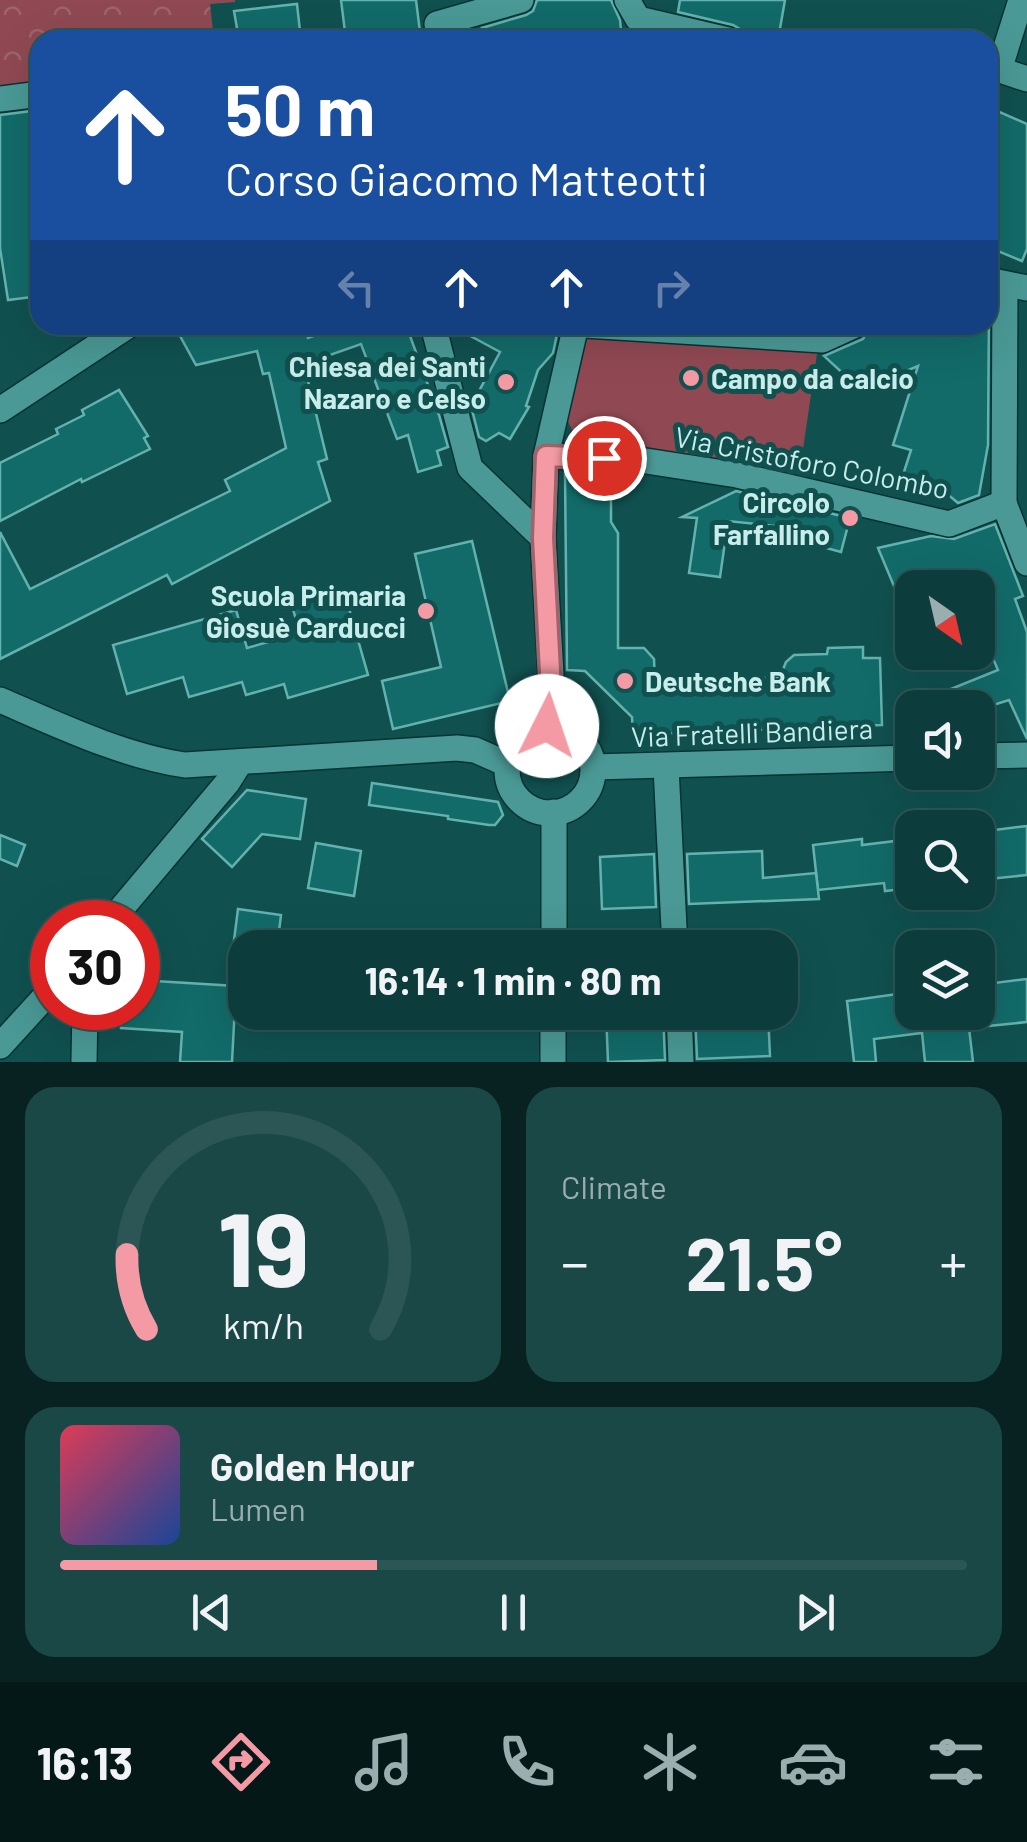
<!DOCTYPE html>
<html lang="en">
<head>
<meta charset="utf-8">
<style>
  :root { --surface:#0c3d3c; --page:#1a4847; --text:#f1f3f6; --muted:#9aaeaf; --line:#2c5656; --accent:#f49aa4 }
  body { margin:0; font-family:Barlow,sans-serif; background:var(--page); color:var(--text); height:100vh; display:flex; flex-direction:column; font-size:38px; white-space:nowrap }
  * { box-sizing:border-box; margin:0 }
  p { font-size:32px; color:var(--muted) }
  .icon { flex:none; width:55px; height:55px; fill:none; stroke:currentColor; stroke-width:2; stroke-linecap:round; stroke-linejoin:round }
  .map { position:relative; height:1062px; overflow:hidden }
  .sheet { display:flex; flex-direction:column; gap:25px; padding:25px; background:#072221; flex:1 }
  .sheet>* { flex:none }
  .banner { position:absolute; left:30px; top:30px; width:968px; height:305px; border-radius:30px; box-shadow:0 10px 40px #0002,0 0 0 2px var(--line); background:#1a4fa0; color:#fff; overflow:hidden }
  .needle { width:65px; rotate:146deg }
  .controls { position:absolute; left:895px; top:570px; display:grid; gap:20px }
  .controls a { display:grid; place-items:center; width:100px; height:100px; border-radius:20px; background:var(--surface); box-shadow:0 10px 40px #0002,0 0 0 2px var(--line); font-size:50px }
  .speed { position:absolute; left:30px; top:900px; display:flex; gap:20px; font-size:50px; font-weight:700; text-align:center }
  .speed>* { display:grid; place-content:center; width:130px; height:130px; border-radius:50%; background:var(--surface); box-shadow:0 10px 40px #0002,0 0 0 2px var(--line); line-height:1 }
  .speed .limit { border:15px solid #d22; background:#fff; color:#111 }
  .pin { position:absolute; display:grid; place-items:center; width:85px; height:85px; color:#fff; margin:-42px; border:5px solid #fff; border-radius:50%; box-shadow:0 2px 10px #0007 }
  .me { position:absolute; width:110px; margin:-55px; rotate:4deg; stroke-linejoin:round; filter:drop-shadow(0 0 8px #0008) }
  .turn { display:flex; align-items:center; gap:35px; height:210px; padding:0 30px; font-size:45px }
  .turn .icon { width:130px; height:130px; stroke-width:2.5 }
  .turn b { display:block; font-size:70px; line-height:85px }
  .lanes { display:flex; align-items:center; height:95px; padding:0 30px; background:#0003; justify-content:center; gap:50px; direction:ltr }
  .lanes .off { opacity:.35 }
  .big { font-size:75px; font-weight:700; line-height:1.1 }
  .sheet .card { flex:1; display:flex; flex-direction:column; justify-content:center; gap:15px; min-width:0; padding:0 35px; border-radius:30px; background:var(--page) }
  .sheet .dial { align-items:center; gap:0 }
  .dial svg { height:260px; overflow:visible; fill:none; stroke:var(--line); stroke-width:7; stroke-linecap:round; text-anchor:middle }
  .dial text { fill:var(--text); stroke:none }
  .song { display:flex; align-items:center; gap:30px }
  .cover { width:120px; height:120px; border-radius:15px; background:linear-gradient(135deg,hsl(350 70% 55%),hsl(220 70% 35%)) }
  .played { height:10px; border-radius:5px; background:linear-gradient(90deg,var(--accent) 35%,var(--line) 35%) }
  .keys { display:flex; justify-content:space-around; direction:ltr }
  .heat { display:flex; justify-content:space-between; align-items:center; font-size:55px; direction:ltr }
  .sheet .tiles { flex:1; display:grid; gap:25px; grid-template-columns:1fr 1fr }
  .card:last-child { grid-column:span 2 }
  .trip { position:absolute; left:228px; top:930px; width:570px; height:100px; border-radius:30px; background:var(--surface); box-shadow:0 10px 40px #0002,0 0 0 2px var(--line); font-weight:700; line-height:100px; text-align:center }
  .menu { display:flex; height:160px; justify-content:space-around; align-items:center; background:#051818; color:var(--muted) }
  .menu .icon { width:70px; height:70px }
  .menu .active { color:var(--accent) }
  .menu b { font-size:45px; color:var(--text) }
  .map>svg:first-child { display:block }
  .park { fill:url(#park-crowns) }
  .garden { fill:#904953 }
  .building { fill:#126b69; stroke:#64b2af; stroke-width:2.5 }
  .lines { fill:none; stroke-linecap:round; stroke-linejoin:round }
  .minor-casing { stroke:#073433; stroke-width:28 }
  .minor { stroke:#4a9996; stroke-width:25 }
  .route-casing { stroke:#9f646b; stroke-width:25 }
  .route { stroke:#f49aa4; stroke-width:18 }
  .poi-dot { fill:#f49aa4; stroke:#105150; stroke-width:4 }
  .labels { text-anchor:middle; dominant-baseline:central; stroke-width:10; stroke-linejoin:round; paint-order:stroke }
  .poi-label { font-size:28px; font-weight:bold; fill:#c8edeb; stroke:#105150; text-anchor:end }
  .street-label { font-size:28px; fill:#c8edeb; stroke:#105150 }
</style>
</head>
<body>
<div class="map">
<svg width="1027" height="1062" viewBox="0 0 1027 1062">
  <defs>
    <pattern id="park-crowns" width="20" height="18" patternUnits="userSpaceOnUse" patternTransform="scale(2.5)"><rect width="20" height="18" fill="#904953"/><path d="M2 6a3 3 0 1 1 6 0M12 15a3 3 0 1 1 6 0" fill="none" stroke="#9e646c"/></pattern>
  </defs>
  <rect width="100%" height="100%" fill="#105150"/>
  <!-- park -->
  <path class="park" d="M 0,0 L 235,0 L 235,2 L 210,4 L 214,40 L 40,40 L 40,91 L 0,95 Z"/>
  <!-- garden -->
  <path class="garden" d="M 579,329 L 818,347 L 802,456 L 756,450 L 752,473 L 575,436 L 562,409 Z"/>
  <!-- building -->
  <g class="building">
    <path d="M 341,0 L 416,0 L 421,40 L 346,40 Z"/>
    <path d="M 537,0 L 611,0 L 620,20 L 622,40 L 466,40 L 482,28 L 526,15 L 533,11 Z"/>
    <path d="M 680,0 L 785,0 L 778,40 L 744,40 L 740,29 L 733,25 L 678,12 Z"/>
    <path d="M 297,4 L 301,40 L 239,40 L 234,11 Z"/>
    <path d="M 988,107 L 1027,124 L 1027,249 L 1022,261 L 988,247 Z"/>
    <path d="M 40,110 L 40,145 L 31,147 L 40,205 L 40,296 L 8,300 L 0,248 L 0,115 Z"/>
    <path d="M 989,309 L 988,445 L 979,495 L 958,503 L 938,486 L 903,475 L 911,450 L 893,445 L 918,366 L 861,390 L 824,356 L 863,339 L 871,325 L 988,325 Z"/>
    <path d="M 200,325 L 304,325 L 308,338 L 345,325 L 406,325 L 439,415 L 448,447 L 437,451 L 441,465 L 418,472 L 408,435 L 397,439 L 361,344 L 304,364 L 327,459 L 318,462 L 330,501 L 172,584 L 167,575 L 0,659 L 0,532 L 30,589 L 230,491 L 225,480 L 286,448 L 269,373 L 263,374 L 257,351 L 196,365 L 180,336 Z"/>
    <path d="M 450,325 L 559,325 L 553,353 L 538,370 L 526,406 L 529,407 L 510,439 L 499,433 L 486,441 L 479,437 L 471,406 L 500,352 Z"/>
    <path d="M 119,390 L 148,436 L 144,438 L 150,449 L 82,482 L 81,479 L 0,521 L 0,463 L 58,434 L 56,429 L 84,415 L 82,410 Z"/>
    <path d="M 565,473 L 611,474 L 611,522 L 618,533 L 618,648 L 644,648 L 654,659 L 655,685 L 763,681 L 763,678 L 780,677 L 786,662 L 794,655 L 827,654 L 828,648 L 863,647 L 863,658 L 880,658 L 882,725 L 633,735 L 632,717 L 585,671 L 567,670 Z"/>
    <path d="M 736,491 L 850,518 L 841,552 L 774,534 L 775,526 L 728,521 L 720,577 L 689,573 L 697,518 L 682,517 Z"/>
    <path d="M 995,524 L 1023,596 L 1015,599 L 1027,632 L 1027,739 L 1009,700 L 984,708 L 904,708 L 998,670 L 978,624 L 978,588 L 912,588 L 912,629 L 878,548 L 931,536 L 954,539 Z"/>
    <path d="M 472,541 L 510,701 L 393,729 L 382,681 L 441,667 L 415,554 Z"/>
    <path d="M 344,591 L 368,675 L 288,698 L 284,684 L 246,695 L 242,682 L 189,697 L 183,677 L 127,694 L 113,645 L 236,610 L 247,648 L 300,633 L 292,606 Z"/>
    <path d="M 372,783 L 498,802 L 503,815 L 495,825 L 489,825 L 448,819 L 448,816 L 369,805 Z"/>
    <path d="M 247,790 L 306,799 L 300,839 L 262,834 L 232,867 L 202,839 Z"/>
    <path d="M 1027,826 L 1027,875 L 978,880 L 978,832 Z"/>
    <path d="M 0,835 L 25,845 L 17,866 L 0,859 Z"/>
    <path d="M 862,839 L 862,845 L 912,839 L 912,888 L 885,891 L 884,883 L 818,890 L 813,845 Z"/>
    <path d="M 316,843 L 361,851 L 354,896 L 308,888 Z"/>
    <path d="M 762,851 L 763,878 L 816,873 L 819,899 L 689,904 L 687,854 Z"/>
    <path d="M 654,854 L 656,907 L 602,909 L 600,857 Z"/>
    <path d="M 238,909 L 281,915 L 277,948 L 233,948 Z"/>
    <path d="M 1027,979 L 1027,1022 L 978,1027 L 978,985 Z"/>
    <path d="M 138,980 L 236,986 L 232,1062 L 180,1062 L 182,1032 L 121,1028 L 122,1008 L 138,1008 Z"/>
    <path d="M 912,992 L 912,1012 L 974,1012 L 974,1027 L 969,1028 L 973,1062 L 925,1062 L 922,1033 L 874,1039 L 876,1062 L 854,1062 L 847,1001 Z"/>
    <path d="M 606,1012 L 663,1012 L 665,1060 L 608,1062 Z"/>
    <path d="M 695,1012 L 768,1012 L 770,1056 L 697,1059 Z"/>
  </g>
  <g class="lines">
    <!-- minor casing -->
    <g class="minor-casing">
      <g id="minor">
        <path d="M 627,0 L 638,19 L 728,40"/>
        <path d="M 437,24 L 521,0"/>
        <path d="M 988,66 L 1027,79"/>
        <path d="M 999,70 L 1021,0"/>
        <path d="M 0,99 L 40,94"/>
        <path d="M 988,280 L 1027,288"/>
        <path d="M 1005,285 L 1004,503 L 1027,563"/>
        <path d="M 433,325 L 470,468 L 543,538"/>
        <path d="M 585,325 L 822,340 L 855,325"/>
        <path d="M 0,410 L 129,325"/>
        <path d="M 546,456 L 633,459 L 737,475 L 949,524 L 1004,503"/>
        <path d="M 0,700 C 58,725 123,756 185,765 L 457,748 L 475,750 L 507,764"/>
        <path d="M 547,727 L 553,710 L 543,538 L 546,456 L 576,325"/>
        <circle cx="550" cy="770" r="43"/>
        <path d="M 978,756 L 1027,755"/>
        <path d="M 593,767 L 912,758"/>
        <path d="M 666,767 L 675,948"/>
        <path d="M 110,922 L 227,783 L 239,764"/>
        <path d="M 554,948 L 554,812"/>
        <path d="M 679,1012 L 681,1062"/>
        <path d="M 0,1046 L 52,989"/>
        <path d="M 84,1062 L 85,1008"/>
        <path d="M 553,1062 L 553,1012"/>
      </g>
    </g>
    <!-- minor -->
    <use href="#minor" class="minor"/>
  </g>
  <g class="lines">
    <!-- route casing -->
    <g class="route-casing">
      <path id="route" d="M 547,726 L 552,710 L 543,538 L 546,456 L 604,458"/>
    </g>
    <!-- route -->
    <use href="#route" class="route"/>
  </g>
  <!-- markers -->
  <g class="poi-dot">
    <circle cx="691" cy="378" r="10"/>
    <circle cx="506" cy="382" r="10"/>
    <circle cx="850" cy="518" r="10"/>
    <circle cx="426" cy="611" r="10"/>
    <circle cx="625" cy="681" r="10"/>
  </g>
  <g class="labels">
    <!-- poi labels -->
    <g class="poi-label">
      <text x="486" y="366">Chiesa dei Santi<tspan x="486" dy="32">Nazaro e Celso</tspan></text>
      <text x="711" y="378" text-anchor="start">Campo da calcio</text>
      <text x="830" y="502">Circolo<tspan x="830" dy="32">Farfallino</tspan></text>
      <text x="406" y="595">Scuola Primaria<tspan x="406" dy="32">Giosuè Carducci</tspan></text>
      <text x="645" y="681" text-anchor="start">Deutsche Bank</text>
    </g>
    <!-- street labels -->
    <g class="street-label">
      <text transform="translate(812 462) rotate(11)">Via Cristoforo Colombo</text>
      <text transform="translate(752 732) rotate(-2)">Via Fratelli Bandiera</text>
    </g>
  </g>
</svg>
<div class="controls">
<a><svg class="needle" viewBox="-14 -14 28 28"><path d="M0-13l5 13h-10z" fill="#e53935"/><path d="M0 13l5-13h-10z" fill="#9aaeaf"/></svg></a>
<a><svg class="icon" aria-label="sound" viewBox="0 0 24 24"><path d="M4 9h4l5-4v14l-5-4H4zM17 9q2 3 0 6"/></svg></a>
<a><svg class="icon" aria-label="search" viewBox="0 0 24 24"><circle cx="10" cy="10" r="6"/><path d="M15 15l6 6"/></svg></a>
<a><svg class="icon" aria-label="layers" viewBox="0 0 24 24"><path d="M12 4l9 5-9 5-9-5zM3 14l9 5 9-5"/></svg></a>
</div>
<div class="speed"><div class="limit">30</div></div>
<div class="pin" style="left:604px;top:458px;background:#d93025"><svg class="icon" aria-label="arrive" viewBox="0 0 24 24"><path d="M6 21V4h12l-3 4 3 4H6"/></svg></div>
<svg class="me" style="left:547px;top:726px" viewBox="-20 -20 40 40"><circle r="19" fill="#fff"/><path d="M0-13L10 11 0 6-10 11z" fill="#f49aa4"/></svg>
<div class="trip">16:14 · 1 min · 80 m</div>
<div class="banner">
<div class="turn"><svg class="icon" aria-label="ahead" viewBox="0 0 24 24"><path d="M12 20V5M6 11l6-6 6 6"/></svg><div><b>50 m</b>Corso Giacomo Matteotti</div></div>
<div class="lanes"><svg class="icon off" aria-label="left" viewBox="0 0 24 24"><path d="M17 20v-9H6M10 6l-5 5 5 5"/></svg><svg class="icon" aria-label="ahead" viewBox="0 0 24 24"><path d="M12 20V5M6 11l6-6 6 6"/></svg><svg class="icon" aria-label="ahead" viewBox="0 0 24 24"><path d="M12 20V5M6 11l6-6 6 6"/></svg><svg class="icon off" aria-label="right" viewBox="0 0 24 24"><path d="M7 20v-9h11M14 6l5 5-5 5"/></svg></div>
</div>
</div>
<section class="sheet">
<div class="tiles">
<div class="card dial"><svg viewBox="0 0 100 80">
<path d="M14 69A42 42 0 1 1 86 69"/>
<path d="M14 69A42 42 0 0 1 8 46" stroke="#f49aa4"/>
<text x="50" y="56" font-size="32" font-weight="700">19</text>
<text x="50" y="72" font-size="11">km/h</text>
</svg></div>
<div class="card"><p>Climate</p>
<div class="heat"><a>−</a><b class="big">21.5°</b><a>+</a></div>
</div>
<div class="card">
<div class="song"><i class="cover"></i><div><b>Golden Hour</b><p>Lumen</p></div></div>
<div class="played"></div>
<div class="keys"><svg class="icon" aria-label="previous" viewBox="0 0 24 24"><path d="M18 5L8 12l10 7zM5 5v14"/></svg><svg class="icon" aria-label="pause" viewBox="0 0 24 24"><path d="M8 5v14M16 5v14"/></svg><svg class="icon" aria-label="next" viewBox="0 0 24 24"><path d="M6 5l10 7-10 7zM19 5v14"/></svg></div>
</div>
</div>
</section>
<nav class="menu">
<b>16:13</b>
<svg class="icon active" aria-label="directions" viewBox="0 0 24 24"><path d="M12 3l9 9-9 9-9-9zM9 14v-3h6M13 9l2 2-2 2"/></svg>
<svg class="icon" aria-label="music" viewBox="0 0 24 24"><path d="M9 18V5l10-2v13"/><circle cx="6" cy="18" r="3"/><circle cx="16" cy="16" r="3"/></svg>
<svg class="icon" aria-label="phone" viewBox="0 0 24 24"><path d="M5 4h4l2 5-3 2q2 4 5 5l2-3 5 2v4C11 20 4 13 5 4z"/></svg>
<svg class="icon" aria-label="climate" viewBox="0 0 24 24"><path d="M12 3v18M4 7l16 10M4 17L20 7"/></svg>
<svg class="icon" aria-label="car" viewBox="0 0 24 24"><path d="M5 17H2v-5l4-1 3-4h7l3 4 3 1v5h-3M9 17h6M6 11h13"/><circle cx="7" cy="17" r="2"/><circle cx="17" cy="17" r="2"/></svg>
<svg class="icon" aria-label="filters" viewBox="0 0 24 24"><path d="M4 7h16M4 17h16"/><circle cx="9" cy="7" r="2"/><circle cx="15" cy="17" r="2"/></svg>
</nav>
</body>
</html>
